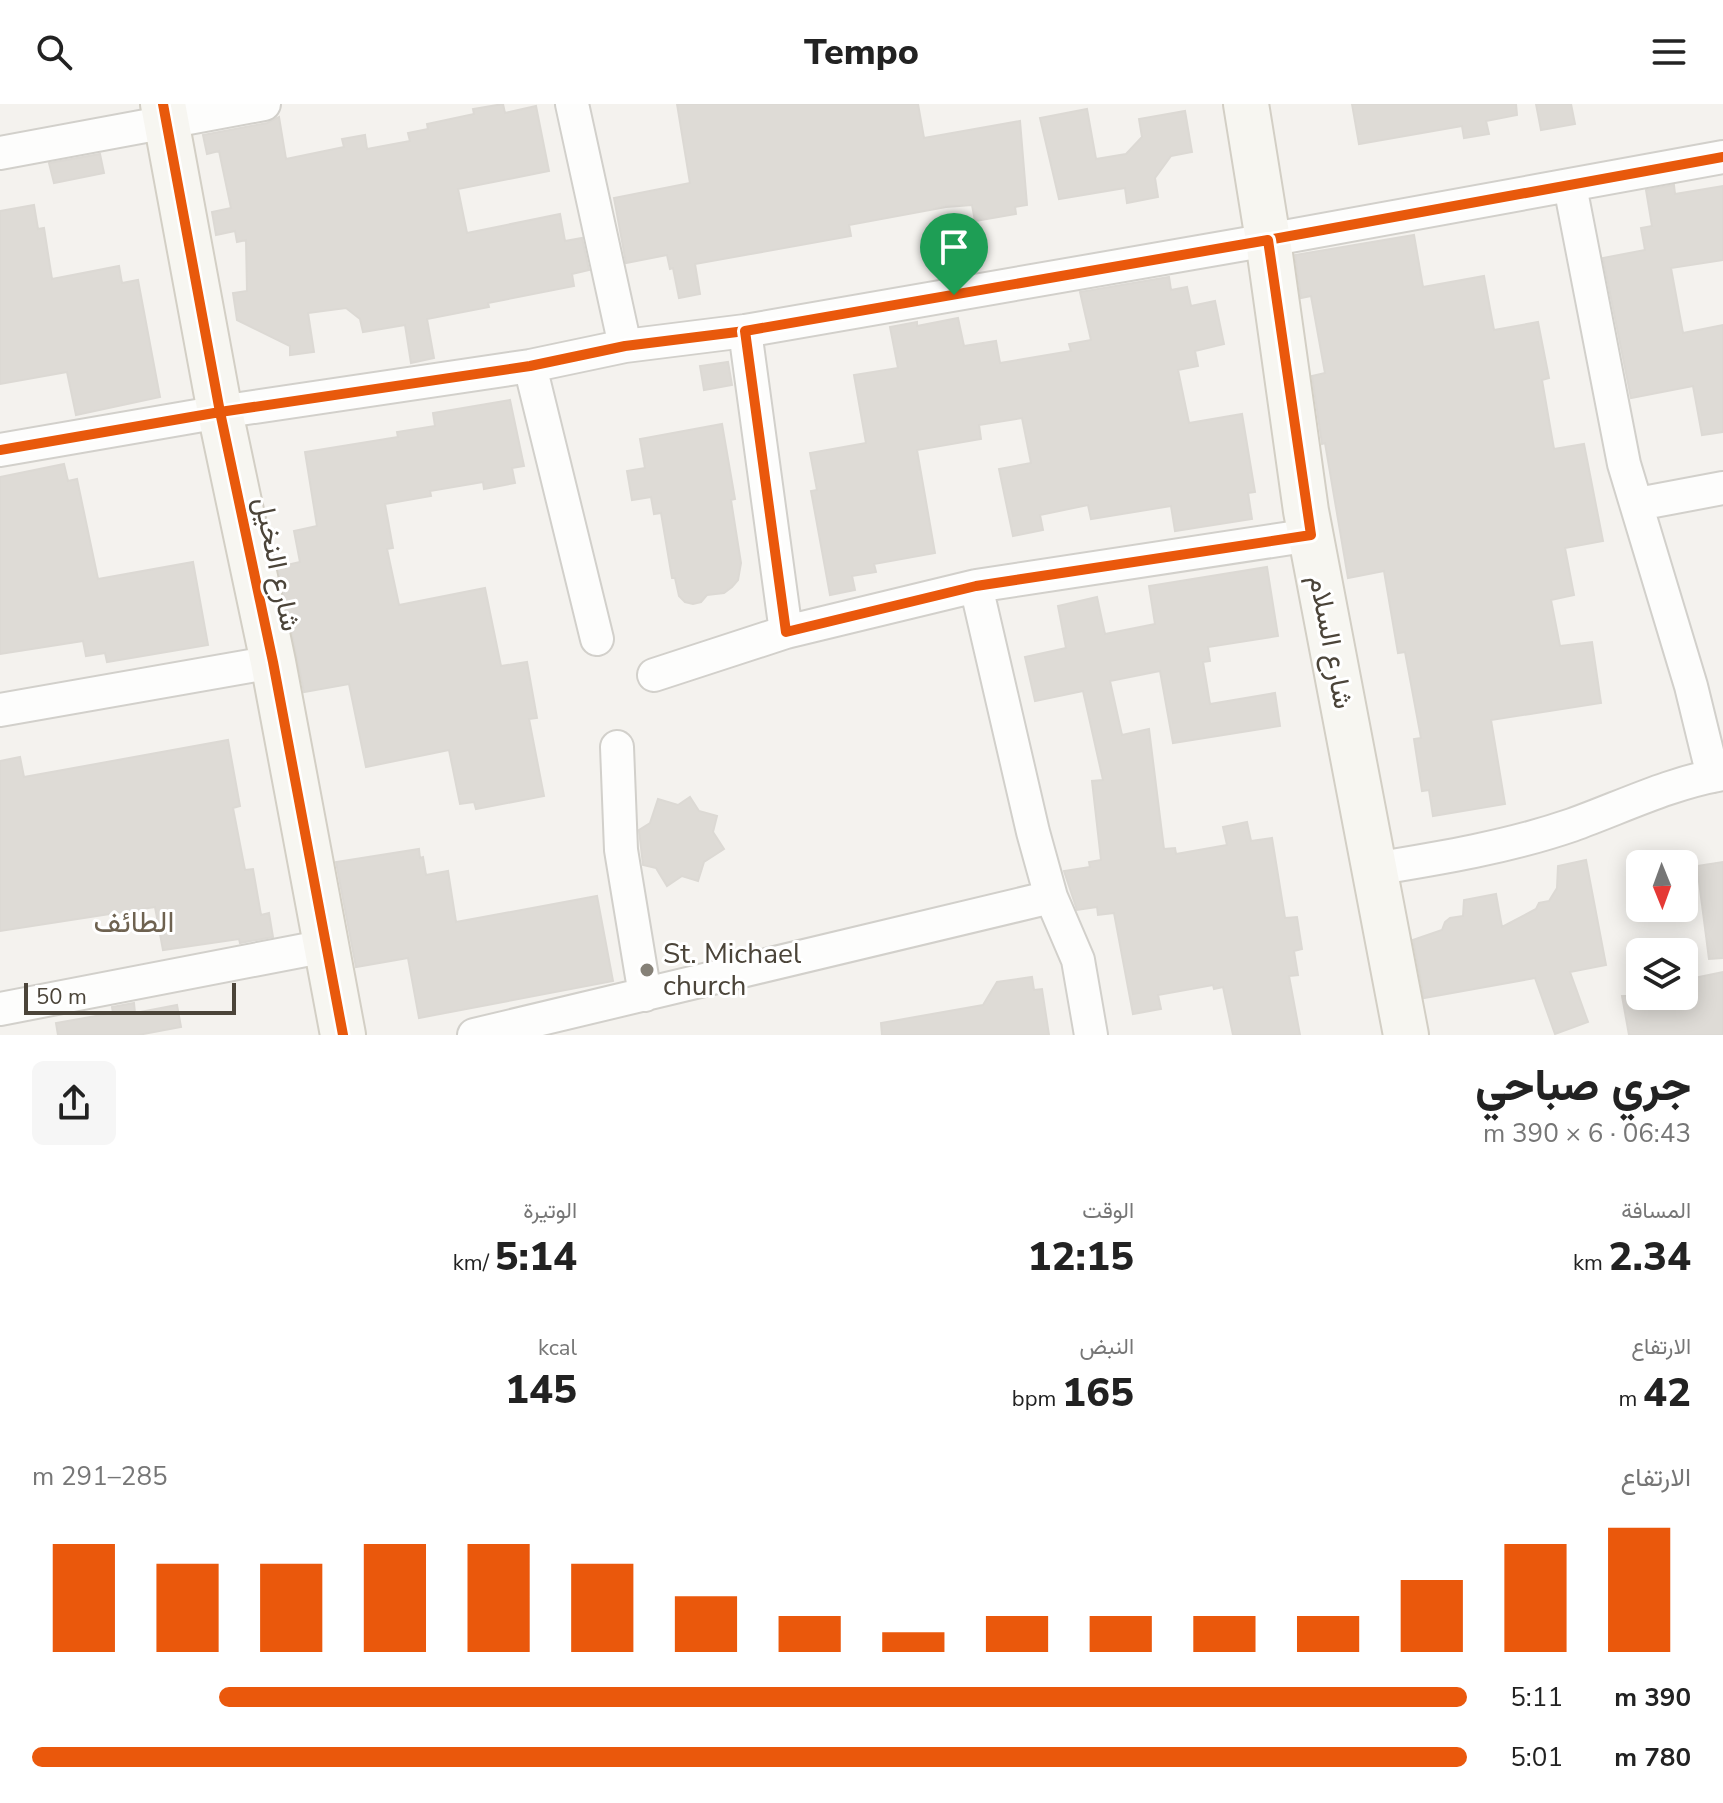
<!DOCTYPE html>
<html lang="ar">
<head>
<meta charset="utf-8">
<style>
	body { margin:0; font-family:"Nunito Sans",Vazirmatn,sans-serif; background:#f6f6f6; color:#222; direction:rtl; height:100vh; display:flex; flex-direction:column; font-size:30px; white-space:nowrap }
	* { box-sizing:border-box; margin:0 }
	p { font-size:26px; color:#767676 }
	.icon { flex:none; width:44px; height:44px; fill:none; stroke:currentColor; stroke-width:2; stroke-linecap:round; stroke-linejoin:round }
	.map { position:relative; height:931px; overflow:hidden; direction:ltr }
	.panel { display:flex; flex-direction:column; background:#fff; flex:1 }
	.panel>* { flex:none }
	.needle { width:52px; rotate:179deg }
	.buttons { position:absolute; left:1626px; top:746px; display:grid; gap:16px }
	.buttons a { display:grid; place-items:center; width:72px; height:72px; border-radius:12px; background:#fff; box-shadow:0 4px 20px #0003; font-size:40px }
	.scale { position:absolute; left:24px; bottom:20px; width:212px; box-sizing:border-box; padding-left:8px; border:4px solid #4b4439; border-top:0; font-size:22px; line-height:28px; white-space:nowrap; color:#4b4439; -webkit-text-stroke:6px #fff; paint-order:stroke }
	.pin { position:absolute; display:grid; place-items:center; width:68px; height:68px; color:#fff; margin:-82px -34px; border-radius:50% 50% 50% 0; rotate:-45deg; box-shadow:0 0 8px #0007 }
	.pin .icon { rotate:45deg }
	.round { display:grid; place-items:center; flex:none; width:84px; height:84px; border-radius:12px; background:#f6f6f6 }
	.overview { display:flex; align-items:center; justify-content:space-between; height:136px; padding:0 32px }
	h1 { font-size:44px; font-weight:800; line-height:60px }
	.figures { display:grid; grid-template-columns:repeat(3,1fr); gap:12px; height:136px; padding:8px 32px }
	.figures div { display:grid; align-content:center }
	.figures b { font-size:40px; font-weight:800 }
	.figures small { font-size:22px; font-weight:400 }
	.figures p { font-size:22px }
	.chart { height:224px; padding:16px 32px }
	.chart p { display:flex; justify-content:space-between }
	.chart svg { width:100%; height:144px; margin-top:8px; stroke:#ea580c; stroke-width:6 }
	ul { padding:0 32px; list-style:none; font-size:26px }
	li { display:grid; grid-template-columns:128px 96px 1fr; align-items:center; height:60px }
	li i { height:20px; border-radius:10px; background:#ea580c }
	header { display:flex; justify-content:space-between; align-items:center; height:104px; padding:0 32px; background:#fff; font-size:36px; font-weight:800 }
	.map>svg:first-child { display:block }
	.building { fill:#dedbd6; stroke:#dcd9d4; stroke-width:2 }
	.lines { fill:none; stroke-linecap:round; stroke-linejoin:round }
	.street-casing { stroke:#d2d0cb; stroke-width:36 }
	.secondary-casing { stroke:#d3cfc5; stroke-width:48 }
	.street { stroke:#fdfdfc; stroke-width:32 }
	.secondary { stroke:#f7f6f1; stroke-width:44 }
	.cycleway-casing { stroke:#fff; stroke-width:15 }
	.cycleway { stroke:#e8590c; stroke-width:10 }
	.route-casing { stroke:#fff; stroke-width:16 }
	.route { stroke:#ea580c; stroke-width:10 }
	.poi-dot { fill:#868178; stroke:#fff; stroke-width:3 }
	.labels { text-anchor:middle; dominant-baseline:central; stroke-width:6; stroke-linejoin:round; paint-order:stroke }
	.street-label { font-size:28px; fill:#4b4439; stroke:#fff }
	.poi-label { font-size:28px; fill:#4b4439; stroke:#fff; text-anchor:start }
	.neighbourhood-label { font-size:30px; fill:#6e6250; stroke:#fff }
</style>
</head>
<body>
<header><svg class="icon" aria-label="menu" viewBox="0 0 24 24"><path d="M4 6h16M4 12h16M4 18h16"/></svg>Tempo<svg class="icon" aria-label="search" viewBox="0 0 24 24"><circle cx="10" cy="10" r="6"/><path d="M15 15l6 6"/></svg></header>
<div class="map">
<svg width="1723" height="931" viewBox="0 0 1723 931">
	<rect width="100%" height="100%" fill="#f4f2ee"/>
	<!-- building -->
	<path class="building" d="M 503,0 L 505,9 L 536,2 L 549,67 L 458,85 L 467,129 L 560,110 L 565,137 L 582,134 L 589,166 L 572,170 L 574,182 L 488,199 L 489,203 L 427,215 L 434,254 L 411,259 L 405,221 L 363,228 L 360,215 L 346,204 L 308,209 L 314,248 L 290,251 L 290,242 L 237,216 L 233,189 L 247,187 L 246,136 L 237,138 L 235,127 L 216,131 L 212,108 L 231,104 L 219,47 L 207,50 L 203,31 L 267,19 L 279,13 L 286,55 L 344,43 L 342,35 L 365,31 L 367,45 L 410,37 L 408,29 L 428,25 L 427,20 L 474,10 L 473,5 Z
		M 677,0 L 918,0 L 924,34 L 1020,17 L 1027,101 L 1015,103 L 1016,110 L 975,117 L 972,101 L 946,103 L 849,121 L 851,132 L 695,160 L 700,190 L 679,194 L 673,164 L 670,165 L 667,151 L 626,159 L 614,94 L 690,79 Z
		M 1352,0 L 1516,0 L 1517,11 L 1486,17 L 1489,30 L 1464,34 L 1462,22 L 1359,40 Z
		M 1536,0 L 1571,0 L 1575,20 L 1541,26 Z
		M 1087,5 L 1096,55 L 1126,50 L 1142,33 L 1139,15 L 1185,7 L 1192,48 L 1171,52 L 1155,74 L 1158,93 L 1127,99 L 1125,84 L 1059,95 L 1040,14 Z
		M 100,50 L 104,69 L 54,79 L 49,59 Z
		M 1674,81 L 1675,90 L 1723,82 L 1723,156 L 1671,164 L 1683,229 L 1723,221 L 1723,328 L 1702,331 L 1693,282 L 1631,294 L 1603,154 L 1645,146 L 1641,124 L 1652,122 L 1646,86 Z
		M 34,101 L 38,125 L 44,124 L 52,175 L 119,162 L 122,179 L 138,176 L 160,293 L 76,311 L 67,268 L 0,280 L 0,107 Z
		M 1414,131 L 1423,183 L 1484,172 L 1494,226 L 1538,218 L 1549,274 L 1542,276 L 1554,345 L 1584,340 L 1603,437 L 1565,444 L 1574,491 L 1551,496 L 1560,542 L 1592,538 L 1601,599 L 1491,616 L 1505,700 L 1433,712 L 1429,686 L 1422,687 L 1414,635 L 1421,634 L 1405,548 L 1398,549 L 1384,467 L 1348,474 L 1325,339 L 1322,340 L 1312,272 L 1325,269 L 1311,192 L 1301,194 L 1295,151 Z
		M 1169,173 L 1171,186 L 1187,183 L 1191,202 L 1215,197 L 1224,240 L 1195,247 L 1198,262 L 1178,266 L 1189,319 L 1242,310 L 1255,388 L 1248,389 L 1252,415 L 1175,427 L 1171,402 L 1091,415 L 1088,401 L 1040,411 L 1043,426 L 1013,432 L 999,365 L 1031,359 L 1022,314 L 979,321 L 981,335 L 917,346 L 935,449 L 874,460 L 876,468 L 852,472 L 855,486 L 830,491 L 811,387 L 817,386 L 810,349 L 866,339 L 854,271 L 898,264 L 890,223 L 917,218 L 917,222 L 958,214 L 964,242 L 996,237 L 1000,259 L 1071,247 L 1069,240 L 1091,236 L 1080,188 Z
		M 728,258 L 732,281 L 704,286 L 700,262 Z
		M 510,296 L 524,362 L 512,364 L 515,379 L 484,385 L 483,378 L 430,387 L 431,392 L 385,400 L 393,444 L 387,445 L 399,501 L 485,484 L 501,562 L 527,558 L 537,614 L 529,615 L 544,692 L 476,705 L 474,698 L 460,700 L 449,646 L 366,663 L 349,580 L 304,588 L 278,463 L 300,458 L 294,427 L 317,422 L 305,348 L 398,333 L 397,328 L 435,322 L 433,309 Z
		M 722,320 L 735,395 L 731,396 L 741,459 L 738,476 L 732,483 L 724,489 L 707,491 L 701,498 L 693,500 L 685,498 L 679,492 L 675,474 L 672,474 L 661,409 L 654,410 L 651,393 L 632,396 L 627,367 L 645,364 L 640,335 Z
		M 64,360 L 68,377 L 77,375 L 98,475 L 193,458 L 208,541 L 107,558 L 105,549 L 86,552 L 83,537 L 0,550 L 0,373 Z
		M 1267,463 L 1278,532 L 1208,543 L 1210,557 L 1203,558 L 1210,600 L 1275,589 L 1280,622 L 1173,639 L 1160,567 L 1110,577 L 1122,631 L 1149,625 L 1164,745 L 1175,744 L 1176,750 L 1227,741 L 1223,723 L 1247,718 L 1251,737 L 1272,734 L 1285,814 L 1297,813 L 1302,845 L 1294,847 L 1298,871 L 1289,872 L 1300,931 L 1233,931 L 1223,883 L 1214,885 L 1213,881 L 1158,891 L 1161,905 L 1133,910 L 1114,809 L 1098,811 L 1097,803 L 1077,806 L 1064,767 L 1090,763 L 1089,758 L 1101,756 L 1092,677 L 1103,676 L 1083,587 L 1035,597 L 1025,553 L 1066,544 L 1058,502 L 1097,493 L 1105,530 L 1155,520 L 1149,482 Z
		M 228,636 L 240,702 L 233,704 L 245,766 L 253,765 L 261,811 L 269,809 L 273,833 L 240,839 L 239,835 L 163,846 L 155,803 L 0,827 L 0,657 L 20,653 L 24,673 Z
		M 690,693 L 699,707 L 717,712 L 713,728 L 724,745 L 704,758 L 698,777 L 682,772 L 667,782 L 656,764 L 643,761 L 639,726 L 650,719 L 658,695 L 678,701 Z
		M 419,745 L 420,754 L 423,753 L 426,771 L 448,767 L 456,818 L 597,792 L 613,877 L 419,914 L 408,854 L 356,863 L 336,758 Z
		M 1586,756 L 1606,861 L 1570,868 L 1588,918 L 1555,930 L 1535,874 L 1424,894 L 1413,836 L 1442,826 L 1445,818 L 1450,814 L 1463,812 L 1464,796 L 1496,790 L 1502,823 L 1536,805 L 1539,799 L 1549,797 L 1557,784 L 1558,762 Z
		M 1723,758 L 1723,854 L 1709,855 L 1697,762 Z
		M 1723,868 L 1723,931 L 1629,931 L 1622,892 L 1684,892 L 1684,876 Z
		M 1032,873 L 1034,886 L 1042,885 L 1049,931 L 882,931 L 881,919 L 983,901 L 997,878 Z
		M 134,899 L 135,909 L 177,901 L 181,923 L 138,931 L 58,931 L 56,919 L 113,909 L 112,903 Z"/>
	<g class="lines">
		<!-- street casing -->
		<g class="street-casing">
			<path id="street" d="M 572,0 L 625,242
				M 0,49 L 264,0
				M 1570,82 L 1624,360 L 1691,582 L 1713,672
				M 745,227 L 786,528
				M 530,262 L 597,535
				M 0,346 L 220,308 L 530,262 L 625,242 L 745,227 L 1268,136 L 1723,53
				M 1638,400 L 1723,384
				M 976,482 L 1033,728 L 1051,793 L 1078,856 L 1091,931
				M 654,571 L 786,528 L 976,482 L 1311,431
				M 0,606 L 273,558
				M 617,643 L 621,746 L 645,891
				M 1374,765 C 1441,754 1508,743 1572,721 C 1622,703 1670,679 1723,670
				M 0,905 L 326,842
				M 474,931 L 1051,793"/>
		</g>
		<!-- secondary casing -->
		<g class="secondary-casing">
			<path id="secondary" d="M 163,0 L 220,308 L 273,558 L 343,931
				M 1246,0 L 1268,136 L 1306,407 L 1406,931"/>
		</g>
		<!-- street -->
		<use href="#street" class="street"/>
		<!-- secondary -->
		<use href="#secondary" class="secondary"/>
		<!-- cycleway casing -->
		<g class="cycleway-casing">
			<path id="cycleway" d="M 163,0 L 220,308 L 273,558 L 343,931
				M 0,346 L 220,308 L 530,262 L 625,242 L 745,227 L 1268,136 L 1723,53"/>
		</g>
		<!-- cycleway -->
		<use href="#cycleway" class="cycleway"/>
	</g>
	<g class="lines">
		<!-- route casing -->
		<g class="route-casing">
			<path id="route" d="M 1268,136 L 1311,431 L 976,482 L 786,528 L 745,227 Z"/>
		</g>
		<!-- route -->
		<use href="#route" class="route"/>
	</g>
	<!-- markers -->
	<circle class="poi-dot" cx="647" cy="866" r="8"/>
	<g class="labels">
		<!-- street labels -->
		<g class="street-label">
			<text transform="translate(277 460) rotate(78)">شارع النخيل</text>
			<text transform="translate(1331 538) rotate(79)">شارع السلام</text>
		</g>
		<!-- poi labels -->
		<g class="poi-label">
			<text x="663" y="850">St. Michael<tspan x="663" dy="32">church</tspan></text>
		</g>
		<!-- neighbourhood labels -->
		<g class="neighbourhood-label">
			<text x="134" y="818">الطائف</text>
		</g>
	</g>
</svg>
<div class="buttons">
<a><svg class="needle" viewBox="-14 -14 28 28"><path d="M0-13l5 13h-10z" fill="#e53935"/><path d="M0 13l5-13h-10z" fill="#767676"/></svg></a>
<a><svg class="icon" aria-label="layers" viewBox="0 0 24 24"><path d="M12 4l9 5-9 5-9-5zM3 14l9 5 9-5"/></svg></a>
</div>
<div class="scale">50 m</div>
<div class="pin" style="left:954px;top:191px;background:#1e9e55"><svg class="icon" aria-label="arrive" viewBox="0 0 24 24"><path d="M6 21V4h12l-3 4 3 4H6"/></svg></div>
</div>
<section class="panel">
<div class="overview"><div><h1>جري صباحي</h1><p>06:43 · 6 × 390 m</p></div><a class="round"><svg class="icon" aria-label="share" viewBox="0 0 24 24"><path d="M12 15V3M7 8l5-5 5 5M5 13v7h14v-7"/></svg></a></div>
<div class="figures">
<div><p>المسافة</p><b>2.34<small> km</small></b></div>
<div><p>الوقت</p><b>12:15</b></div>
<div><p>الوتيرة</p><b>5:14<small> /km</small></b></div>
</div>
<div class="figures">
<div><p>الارتفاع</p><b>42<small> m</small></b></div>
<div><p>النبض</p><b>165<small> bpm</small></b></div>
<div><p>kcal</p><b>145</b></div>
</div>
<div class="chart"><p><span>الارتفاع</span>285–291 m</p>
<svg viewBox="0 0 160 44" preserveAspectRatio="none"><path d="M5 44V11M15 44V17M25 44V17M35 44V11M45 44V11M55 44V17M65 44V27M75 44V33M85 44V38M95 44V33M105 44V33M115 44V33M125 44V33M135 44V22M145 44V11M155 44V6"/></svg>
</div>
<ul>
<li><b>390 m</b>5:11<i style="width:87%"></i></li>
<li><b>780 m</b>5:01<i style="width:100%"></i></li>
</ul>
</section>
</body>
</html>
